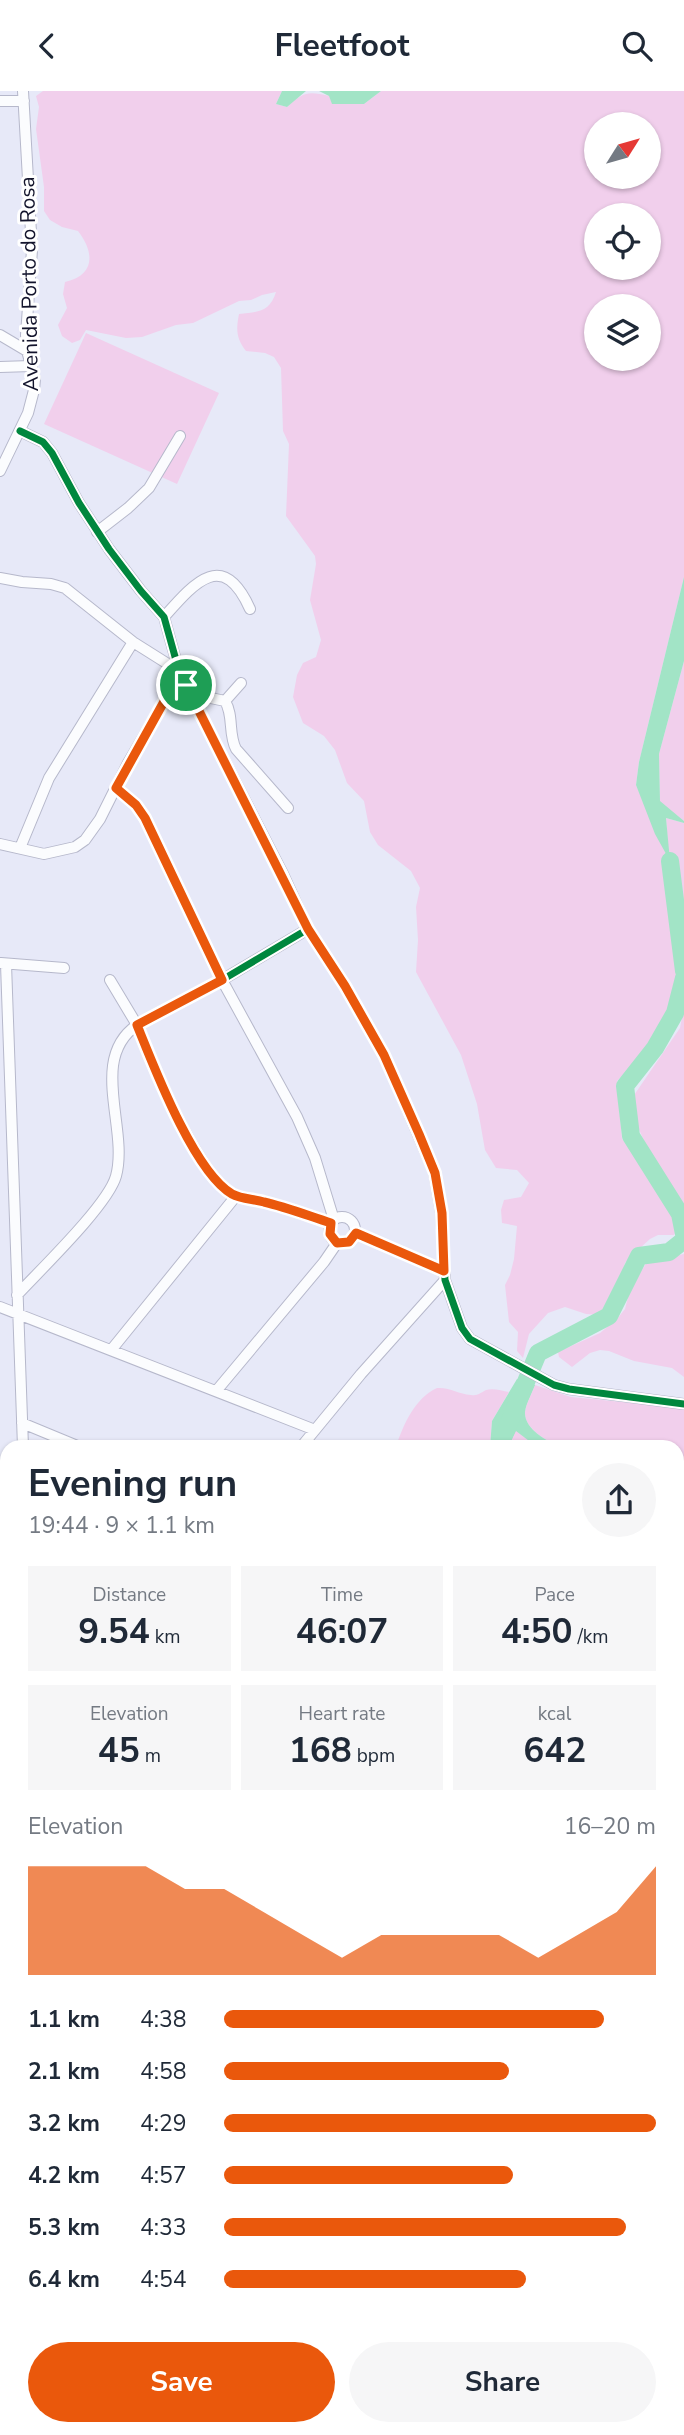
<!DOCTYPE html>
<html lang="en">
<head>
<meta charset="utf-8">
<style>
	body { margin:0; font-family:"Nunito Sans",sans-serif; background:#f6f6f7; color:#1f2937; height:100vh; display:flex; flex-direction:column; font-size:26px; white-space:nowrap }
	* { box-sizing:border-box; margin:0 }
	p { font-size:23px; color:#747a83 }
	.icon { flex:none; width:38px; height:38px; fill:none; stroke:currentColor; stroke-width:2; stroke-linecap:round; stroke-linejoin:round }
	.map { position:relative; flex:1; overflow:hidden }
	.sheet { position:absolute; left:0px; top:1349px; width:684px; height:996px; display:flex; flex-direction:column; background:#fff; border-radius:21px 21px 0 0; box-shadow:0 2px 5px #0004 }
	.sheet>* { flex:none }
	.needle { width:46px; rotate:53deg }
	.tools { position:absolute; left:584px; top:21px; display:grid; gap:14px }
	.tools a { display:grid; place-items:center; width:77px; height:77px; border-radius:50%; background:#fff; box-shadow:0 2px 5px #0004; font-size:35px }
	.pin { position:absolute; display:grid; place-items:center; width:60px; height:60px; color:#fff; margin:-30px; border:4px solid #fff; border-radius:50%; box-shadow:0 2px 7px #0007 }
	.round { display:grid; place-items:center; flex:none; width:74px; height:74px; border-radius:37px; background:#f6f6f7 }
	.head { display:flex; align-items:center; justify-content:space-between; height:119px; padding:0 28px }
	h1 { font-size:38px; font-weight:700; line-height:52px }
	.metrics { display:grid; grid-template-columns:repeat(3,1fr); gap:10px; height:119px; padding:7px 28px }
	.metrics div { display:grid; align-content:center; border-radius:0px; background:#f6f6f7; text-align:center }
	.metrics b { font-size:35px; font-weight:700 }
	.metrics small { font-size:19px; font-weight:400 }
	.metrics p { font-size:19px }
	.chart { height:196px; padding:14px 28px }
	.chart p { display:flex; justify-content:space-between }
	.chart svg { width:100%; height:126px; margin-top:7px; fill:#ea580c; opacity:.7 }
	.primary-button { display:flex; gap:14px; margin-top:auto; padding:14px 28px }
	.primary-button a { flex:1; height:80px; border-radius:42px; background:#ea580c; color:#fff; font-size:28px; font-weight:700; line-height:80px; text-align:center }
	.primary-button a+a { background:#f6f6f7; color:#1f2937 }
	ul { padding:0 28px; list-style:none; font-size:23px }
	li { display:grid; grid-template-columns:112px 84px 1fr; align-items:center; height:52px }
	li i { height:18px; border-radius:9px; background:#ea580c }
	header { display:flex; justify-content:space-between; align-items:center; height:91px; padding:0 28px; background:#fff; font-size:32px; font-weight:700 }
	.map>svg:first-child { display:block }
	.green { fill:#f1cfec; fill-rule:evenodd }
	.water { fill:#a2e4c6 }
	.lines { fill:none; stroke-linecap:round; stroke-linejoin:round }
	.river { stroke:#a2e4c6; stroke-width:18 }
	.minor-casing { stroke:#b6b8cb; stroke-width:12 }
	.tertiary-casing { stroke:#b6b8cb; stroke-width:15 }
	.secondary-casing { stroke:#b6b8cb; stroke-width:17 }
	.motorway-casing { stroke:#c7c8d2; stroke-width:20 }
	.minor { stroke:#fbfcfe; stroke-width:10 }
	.tertiary { stroke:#fbfcfe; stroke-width:12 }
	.secondary { stroke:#fbfcfe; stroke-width:14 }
	.motorway { stroke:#e4d8d6; stroke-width:18 }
	.cycleway-casing { stroke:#fff; stroke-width:11 }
	.cycleway { stroke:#00873e; stroke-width:7 }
	.route-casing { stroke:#fff; stroke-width:14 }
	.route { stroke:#ea580c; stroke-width:9 }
	.labels { text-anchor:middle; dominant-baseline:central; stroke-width:6; stroke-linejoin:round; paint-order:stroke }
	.street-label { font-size:21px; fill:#13142c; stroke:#fff }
</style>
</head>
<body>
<header><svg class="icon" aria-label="back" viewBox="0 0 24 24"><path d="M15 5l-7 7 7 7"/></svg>Fleetfoot<svg class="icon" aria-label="search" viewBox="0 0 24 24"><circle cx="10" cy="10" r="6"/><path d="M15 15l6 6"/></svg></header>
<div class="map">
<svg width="684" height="2344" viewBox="0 0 684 2344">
	<rect width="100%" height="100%" fill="#e7e9f8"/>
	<!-- green -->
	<path class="green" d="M 43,0 L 282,0 L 276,13 L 287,16 C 303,1 308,0 329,5 L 333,13 L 364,13 L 381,0 L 684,0 L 684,486 L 639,671 L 636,694 L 669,768 L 666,727 L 684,732 L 684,832 L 679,791 L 670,771 C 663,788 668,806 670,824 C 673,846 678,872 676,894 C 672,930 641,965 617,990 L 622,1048 L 637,1065 L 674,1119 C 678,1128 680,1136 674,1144 L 658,1144 L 650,1148 L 629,1167 L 625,1172 L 620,1191 L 600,1224 L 586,1223 L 565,1216 L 548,1222 L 529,1243 L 523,1267 L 517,1260 L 518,1241 L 509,1231 L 505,1194 L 510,1184 L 514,1168 L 517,1135 L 502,1132 L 501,1119 L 504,1109 L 521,1106 L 529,1092 L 517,1079 L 496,1077 L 485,1059 L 477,1013 L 461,964 L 416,881 L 418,849 L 416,816 L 420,797 L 411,780 L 378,754 L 370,741 L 364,710 L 347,692 L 335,659 L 324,645 L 303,632 L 293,606 L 297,584 L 303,572 L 316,566 L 321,549 L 310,509 L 316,473 L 315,465 L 286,425 L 289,353 L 283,340 L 281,277 L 274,266 L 265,262 L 246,260 C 236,247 236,239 239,223 C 258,221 270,221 276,201 L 262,204 L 251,209 L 239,210 L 193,232 L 176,234 L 142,246 L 126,247 L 86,239 L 80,249 L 72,252 L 62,245 L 58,234 L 67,217 L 63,203 L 65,191 C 95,184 95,162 78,140 L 62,136 L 50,129 L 44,120 L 44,96 L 36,38 L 39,16 L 36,5 ZM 597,33 L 649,33 L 649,86 L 597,86 ZM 597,124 L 649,124 L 649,177 L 597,177 ZM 597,215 L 649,215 L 649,268 L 597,268 Z
		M 86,242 L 219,302 L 177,393 L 44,333 Z
		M 684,570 L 684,730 L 660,711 L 659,663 Z
		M 684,916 L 684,1117 C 663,1081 639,1051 630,1010 L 680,937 Z
		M 684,1163 L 684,1286 L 672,1277 L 634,1270 L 609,1260 L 600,1259 L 590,1262 L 572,1276 L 559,1266 L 558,1261 L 600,1242 L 617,1228 L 625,1218 L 630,1198 L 647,1171 Z
		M 535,1294 L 571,1306 L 684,1317 L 684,1393 L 677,1390 L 677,1356 L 560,1356 C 547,1350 524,1338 525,1321 C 526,1312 532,1302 535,1294 Z
		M 437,1297 C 450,1296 458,1303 471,1304 C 478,1305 480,1302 486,1299 C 494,1297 502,1300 509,1301 L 492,1330 L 490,1356 L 396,1356 C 403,1334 415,1307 437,1297 Z
		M 516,1339 L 537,1356 L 508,1356 Z
		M 684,1482 L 684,1540 L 677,1538 L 677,1483 Z"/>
	<!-- water -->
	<path class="water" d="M 282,0 L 306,0 L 287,16 L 276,13 Z
		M 319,0 L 381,0 L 364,13 L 332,13 L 329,5 Z
		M 684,486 L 684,570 L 659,663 L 660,710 L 684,730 L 684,732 L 666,727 L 670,770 L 655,743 L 636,694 L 639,671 Z
		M 517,1288 L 535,1294 C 532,1302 526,1312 525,1321 C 524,1338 547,1350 560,1356 L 537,1356 L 516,1340 L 508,1356 L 490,1356 L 492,1330 Z
		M 677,1390 L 684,1393 L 684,1482 L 677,1483 Z"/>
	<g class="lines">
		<!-- river -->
		<path class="river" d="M 670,770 L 684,880
			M 684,887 L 675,922 L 655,957 L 625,995 L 631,1045 L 680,1123 L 684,1143
			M 499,1356 L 538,1262 L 609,1225 L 639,1165 L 669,1161 L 684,1149"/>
		<!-- minor casing -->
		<g class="minor-casing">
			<path id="minor" d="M 0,10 L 24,10
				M 0,244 L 27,260
				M 0,276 L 31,275
				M 20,340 L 43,351 L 52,362 L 79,412 L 109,458 L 141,500 L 164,526 L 179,580 L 199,620 L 283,783 L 308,838 L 345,895 L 384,964 L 434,1081 L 441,1122 L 445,1189 L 462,1237 L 470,1248 L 554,1294 L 569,1298 L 684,1313
				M 0,380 L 28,322 L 34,299 L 35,288 L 27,260 L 26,244 L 32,159 L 23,0
				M 97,441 L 128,417 L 149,397 L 180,345
				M 0,487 L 22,491 L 51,493 L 65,497 L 133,551 L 179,580
				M 164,526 C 195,491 223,458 250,518
				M 186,589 L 206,606 L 225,610 C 234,625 228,643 236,658 L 288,717
				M 225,610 L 241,592
				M 116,697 L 136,714 L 145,727 L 222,889 L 297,1026 L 315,1067 L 334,1129
				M 0,753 L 44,763 L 75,756 L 85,749 L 100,728 L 128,672 L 166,607 L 185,594
				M 20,757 L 49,687 L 133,551
				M 308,838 L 222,889 L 137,934 C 153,972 199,1091 237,1105 C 245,1108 255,1109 264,1111 C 286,1116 309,1125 331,1132
				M 1,872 L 64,877
				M 6,873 L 23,1356
				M329 1139a13 13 0 1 1 26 0a13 13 0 1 1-26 0Z
				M 356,1142 L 444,1180
				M 17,1204 C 40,1179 108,1114 116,1085 C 129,1037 88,968 137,934 L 110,889
				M 0,1216 L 315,1339
				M 112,1258 L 236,1105
				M 217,1299 L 324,1171 L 337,1152
				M 22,1332 L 80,1356
				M 301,1356 L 361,1283 L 445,1189
				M 0,1408 L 7,1408
				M 0,1690 L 7,1690
				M 677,1751 L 684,1756
				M 677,1879 L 684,1884
				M 677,2143 L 684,2148
				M 677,2275 L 684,2280
				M 244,2344 L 248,2338
				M 323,2344 L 329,2338
				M 591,2344 L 596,2338"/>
		</g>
		<!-- tertiary casing -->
		<g class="tertiary-casing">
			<path id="tertiary" d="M 677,2041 L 684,2022
				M 459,2344 L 464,2338"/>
		</g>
		<!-- secondary casing -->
		<g class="secondary-casing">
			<path id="secondary" d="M 0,2043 L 7,2043"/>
		</g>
		<!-- motorway casing -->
		<g class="motorway-casing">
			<path id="motorway" d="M 0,2202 L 7,2206
				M 0,2218 L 7,2223
				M 0,2251 L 7,2257
				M 0,2267 L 7,2275
				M 68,2338 L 75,2344
				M 110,2338 L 117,2344
				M 164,2338 L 171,2344
				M 204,2338 L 212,2344"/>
		</g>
		<!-- minor -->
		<use href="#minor" class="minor"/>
		<!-- tertiary -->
		<use href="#tertiary" class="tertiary"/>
		<!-- secondary -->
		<use href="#secondary" class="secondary"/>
		<!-- motorway -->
		<use href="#motorway" class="motorway"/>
		<!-- cycleway casing -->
		<g class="cycleway-casing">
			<path id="cycleway" d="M 20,340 L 43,351 L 52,362 L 79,412 L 109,458 L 141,500 L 164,526 L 179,580 L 199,620 L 283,783 L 308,838 L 345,895 L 384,964 L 434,1081 L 441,1122 L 445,1189 L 462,1237 L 470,1248 L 554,1294 L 569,1298 L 684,1313
				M 308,838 L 222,889 L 137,934 C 153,972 199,1091 237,1105 C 245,1108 255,1109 264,1111 C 286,1116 309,1125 331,1132"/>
		</g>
		<!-- cycleway -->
		<use href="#cycleway" class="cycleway"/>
	</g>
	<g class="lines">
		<!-- route casing -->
		<g class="route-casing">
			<path id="route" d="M 186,594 L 308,838 L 345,895 L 384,964 L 419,1043 L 435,1082 L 442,1122 L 444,1180 L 356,1142 L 349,1151 L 337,1152 L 330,1143 L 331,1132 C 309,1125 286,1116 264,1111 C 253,1108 241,1108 232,1103 C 194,1081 154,976 137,934 L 222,889 L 145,727 L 136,714 L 116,697 L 166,607 Z"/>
		</g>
		<!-- route -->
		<use href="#route" class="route"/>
	</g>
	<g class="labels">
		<!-- street labels -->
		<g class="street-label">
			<text transform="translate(29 193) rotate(-91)">Avenida Porto do Rosa</text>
		</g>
	</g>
</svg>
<div class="tools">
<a><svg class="needle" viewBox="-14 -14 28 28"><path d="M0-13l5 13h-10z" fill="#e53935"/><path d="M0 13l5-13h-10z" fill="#747a83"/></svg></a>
<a><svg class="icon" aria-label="locate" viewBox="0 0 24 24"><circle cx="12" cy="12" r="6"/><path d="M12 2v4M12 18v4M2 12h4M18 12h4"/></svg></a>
<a><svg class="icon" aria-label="layers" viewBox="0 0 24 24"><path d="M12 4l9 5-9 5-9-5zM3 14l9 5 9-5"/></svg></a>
</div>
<div class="pin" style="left:186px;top:594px;background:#1e9e55"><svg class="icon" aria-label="arrive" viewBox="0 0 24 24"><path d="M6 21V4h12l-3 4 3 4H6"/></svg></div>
<section class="sheet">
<div class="head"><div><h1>Evening run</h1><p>19:44 · 9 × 1.1 km</p></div><a class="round"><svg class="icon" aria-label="share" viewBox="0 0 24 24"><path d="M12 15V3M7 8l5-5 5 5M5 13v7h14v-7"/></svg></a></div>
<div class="metrics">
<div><p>Distance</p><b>9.54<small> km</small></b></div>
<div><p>Time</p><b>46:07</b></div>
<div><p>Pace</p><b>4:50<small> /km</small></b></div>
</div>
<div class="metrics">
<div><p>Elevation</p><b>45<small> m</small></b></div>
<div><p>Heart rate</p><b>168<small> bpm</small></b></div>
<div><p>kcal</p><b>642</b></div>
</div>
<div class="chart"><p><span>Elevation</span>16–20 m</p>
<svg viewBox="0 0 160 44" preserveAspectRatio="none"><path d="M0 44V6L10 6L20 6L30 6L40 14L50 14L60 22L70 30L80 38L90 30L100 30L110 30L120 30L130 38L140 30L150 22L160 6V44z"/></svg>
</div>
<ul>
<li><b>1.1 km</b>4:38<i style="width:88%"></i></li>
<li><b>2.1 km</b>4:58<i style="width:66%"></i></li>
<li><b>3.2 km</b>4:29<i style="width:100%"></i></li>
<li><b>4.2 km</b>4:57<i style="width:67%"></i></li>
<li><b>5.3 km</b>4:33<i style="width:93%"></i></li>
<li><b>6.4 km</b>4:54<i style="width:70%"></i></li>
</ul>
<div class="primary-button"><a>Save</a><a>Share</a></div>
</section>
</div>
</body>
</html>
